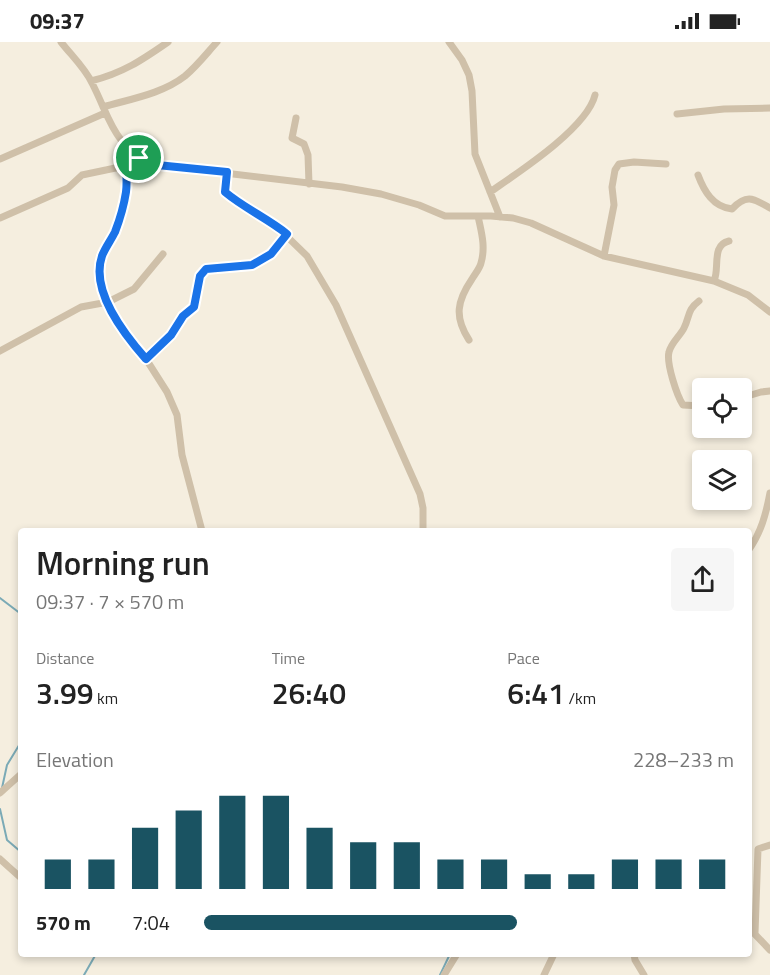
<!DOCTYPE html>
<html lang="en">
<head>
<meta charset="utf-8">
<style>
	body { margin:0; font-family:"Titillium Web",sans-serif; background:#f6f6f6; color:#222; height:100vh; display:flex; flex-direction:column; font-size:22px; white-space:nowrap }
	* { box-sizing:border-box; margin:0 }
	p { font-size:20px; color:#767676 }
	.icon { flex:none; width:33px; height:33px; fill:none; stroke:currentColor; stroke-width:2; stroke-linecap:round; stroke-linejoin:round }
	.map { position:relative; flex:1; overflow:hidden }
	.sheet { position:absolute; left:18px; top:486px; width:734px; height:429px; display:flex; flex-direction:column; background:#fff; border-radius:6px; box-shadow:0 3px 9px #0003 }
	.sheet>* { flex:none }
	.fabs { position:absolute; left:692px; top:336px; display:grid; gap:12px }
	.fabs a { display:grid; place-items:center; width:60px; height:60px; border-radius:6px; background:#fff; box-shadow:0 3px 9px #0003; font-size:30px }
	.pin { position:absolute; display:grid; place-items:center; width:51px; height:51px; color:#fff; margin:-26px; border:3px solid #fff; border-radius:50%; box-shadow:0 2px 6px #0007 }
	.round { display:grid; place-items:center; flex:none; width:63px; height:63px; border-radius:6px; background:#f6f6f6 }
	.headline { display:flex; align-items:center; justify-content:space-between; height:102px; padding:0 18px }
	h1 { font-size:33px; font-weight:600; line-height:45px }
	.metrics { display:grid; grid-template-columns:repeat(3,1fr); gap:9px; height:102px; padding:6px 18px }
	.metrics div { display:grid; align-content:center }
	.metrics b { font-size:30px; font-weight:600 }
	.metrics small { font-size:16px; font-weight:400 }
	.metrics p { font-size:16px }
	.chart { height:168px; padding:12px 18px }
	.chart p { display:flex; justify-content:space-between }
	.chart svg { width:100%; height:108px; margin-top:6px; stroke:#1a5362; stroke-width:6 }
	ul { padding:0 18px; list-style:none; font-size:20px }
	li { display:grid; grid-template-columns:96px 72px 1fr; align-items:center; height:45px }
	li i { height:15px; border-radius:8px; background:#1a5362 }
	.status { display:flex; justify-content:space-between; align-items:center; height:42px; padding:0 30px; background:#fff; direction:ltr }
	.status svg { height:16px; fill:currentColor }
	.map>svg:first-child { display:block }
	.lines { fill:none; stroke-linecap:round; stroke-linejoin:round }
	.stream { stroke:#7baab6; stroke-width:2 }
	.minor { stroke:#cfc0a9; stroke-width:7 }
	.route-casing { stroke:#fff; stroke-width:12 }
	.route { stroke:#1a73e8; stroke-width:8 }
</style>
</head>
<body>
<div class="status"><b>09:37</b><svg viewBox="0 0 49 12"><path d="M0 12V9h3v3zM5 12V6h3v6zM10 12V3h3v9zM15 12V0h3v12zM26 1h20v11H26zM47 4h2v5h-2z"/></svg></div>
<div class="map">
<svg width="770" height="933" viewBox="0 0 770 933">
	<rect width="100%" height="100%" fill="#f5eedf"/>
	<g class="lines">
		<!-- stream -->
		<path class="stream" d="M 0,556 L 21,572
			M 2,746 L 7,723 L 21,700
			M 0,767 L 7,798 L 21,810
			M 84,933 L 96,912
			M 440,933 L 450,912"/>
		<!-- minor -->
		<path class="minor" d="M 61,0 C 71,13 85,26 92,41 C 112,80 112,104 157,123 L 342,145 L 381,152 L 419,163 L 445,174 L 491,174 L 513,176 L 531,181 L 604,214 L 714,239 L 748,253 L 770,270
			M 449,0 L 462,18 L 469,33 L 472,49 L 475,112 L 500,175
			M 91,39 C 123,31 142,18 168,0
			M 103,65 C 130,57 162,52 185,34 C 197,24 207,11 217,0
			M 677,72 L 724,67 L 770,66
			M 296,76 L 292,96 L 304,102 L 308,113 L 309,142
			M 124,103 L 126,148 L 116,187 L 103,211 L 99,225 L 103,249 L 110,268 L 126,294 L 146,317 L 167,350 L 177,373 L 182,413 L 202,489
			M 0,117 L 105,71
			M 227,130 L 225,150 L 234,158 L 271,179 L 307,214 L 336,263 L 420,452 L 423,466 L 423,489
			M 698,133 C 704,149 713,165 732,167 C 747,151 754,157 770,166
			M 490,150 C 519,130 587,86 595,53
			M 0,176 L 68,146 L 82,133 L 125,124
			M 604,214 L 614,163 L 612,145 L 615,128 L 619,122 L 634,120 L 666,122
			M 714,239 C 720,226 711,203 729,199
			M 699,259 C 687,268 690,274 684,286 C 680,294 671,301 669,310 C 666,321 677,354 683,363 L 702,364
			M 469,298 C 454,275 457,259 472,237 C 475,232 480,226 481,221 C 486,204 481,189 478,174
			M 0,309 L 81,265 L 108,260 L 134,247 L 163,212
			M 146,317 L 171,293 L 183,274 L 194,265 L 200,234 L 206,227 L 252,223 L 271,212 L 287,192
			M 741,356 L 761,350 L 770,349
			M 748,509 C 761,491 766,472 770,451
			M 0,751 L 21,732
			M 0,817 L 21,836
			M 748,885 L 770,908
			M 755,891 L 758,807 L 770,803
			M 634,912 L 635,918 L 644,933
			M 444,933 L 457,912
			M 544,933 L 554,912"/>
	</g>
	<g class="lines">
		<!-- route casing -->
		<g class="route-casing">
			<path id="route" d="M 124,103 L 139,116 L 157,123 L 227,130 L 225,150 C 244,166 267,176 287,192 L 271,212 L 252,223 L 206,227 L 200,234 L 194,265 L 183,274 L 171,293 L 146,317 C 124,292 90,249 102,214 C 105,206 111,198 115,190 C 120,177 124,163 126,150 C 128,135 125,118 124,103 Z"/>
		</g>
		<!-- route -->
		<use href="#route" class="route"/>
	</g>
</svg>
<div class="fabs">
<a><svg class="icon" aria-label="locate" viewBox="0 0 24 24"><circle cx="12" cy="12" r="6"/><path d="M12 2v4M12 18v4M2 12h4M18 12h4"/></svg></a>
<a><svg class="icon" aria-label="layers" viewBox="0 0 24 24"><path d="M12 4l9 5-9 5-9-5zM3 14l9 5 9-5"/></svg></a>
</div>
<div class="pin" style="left:139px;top:116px;background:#1e9e55"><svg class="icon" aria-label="arrive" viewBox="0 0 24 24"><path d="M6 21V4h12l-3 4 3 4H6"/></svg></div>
<section class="sheet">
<div class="headline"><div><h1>Morning run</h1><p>09:37 · 7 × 570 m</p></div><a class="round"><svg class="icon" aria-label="share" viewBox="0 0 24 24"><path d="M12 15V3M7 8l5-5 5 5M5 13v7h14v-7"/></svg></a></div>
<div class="metrics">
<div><p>Distance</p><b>3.99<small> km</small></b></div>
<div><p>Time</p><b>26:40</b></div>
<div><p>Pace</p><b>6:41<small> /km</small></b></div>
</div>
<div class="chart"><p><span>Elevation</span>228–233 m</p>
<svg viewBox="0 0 160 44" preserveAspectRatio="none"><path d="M5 44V32M15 44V32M25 44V19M35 44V12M45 44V6M55 44V6M65 44V19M75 44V25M85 44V25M95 44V32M105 44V32M115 44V38M125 44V38M135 44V32M145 44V32M155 44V32"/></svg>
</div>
<ul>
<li><b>570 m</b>7:04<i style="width:59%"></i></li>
</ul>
</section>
</div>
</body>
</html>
